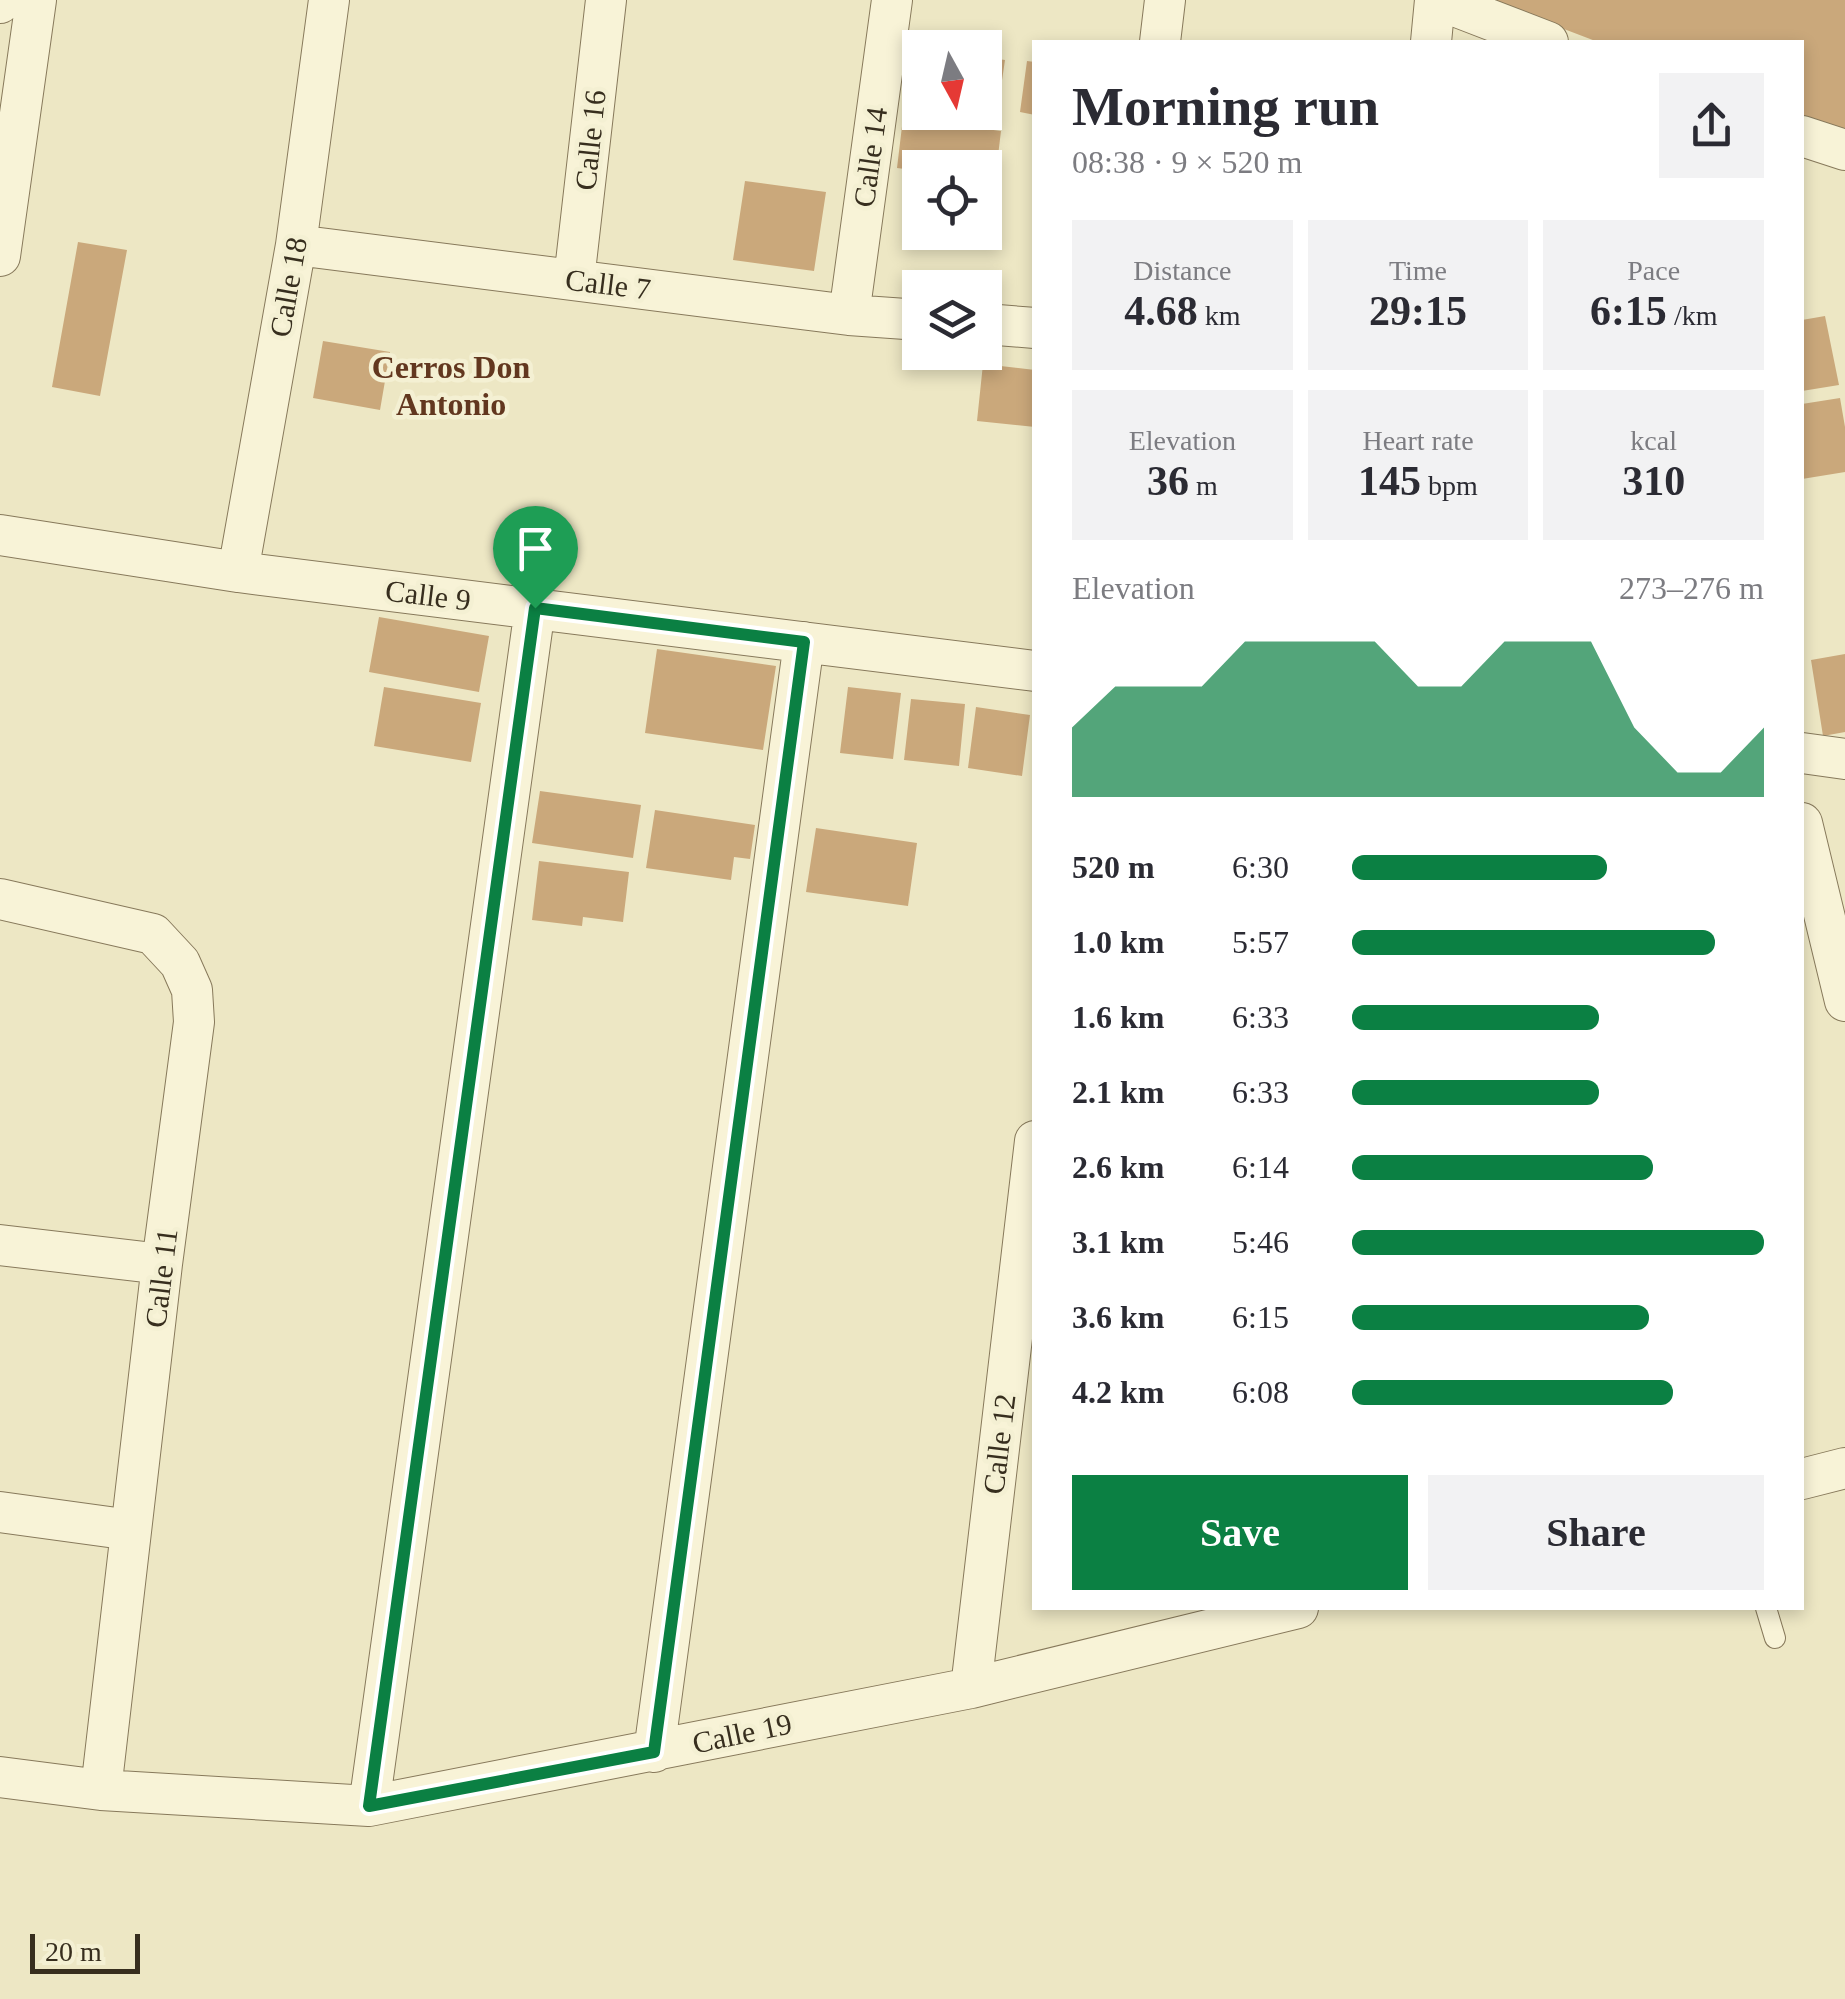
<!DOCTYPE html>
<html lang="en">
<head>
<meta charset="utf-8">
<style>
	body { margin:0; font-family:Georgia,serif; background:#f2f2f3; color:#2b2b33; height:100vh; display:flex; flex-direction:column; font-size:38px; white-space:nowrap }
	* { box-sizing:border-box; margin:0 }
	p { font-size:32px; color:#7c7c81 }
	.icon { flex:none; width:55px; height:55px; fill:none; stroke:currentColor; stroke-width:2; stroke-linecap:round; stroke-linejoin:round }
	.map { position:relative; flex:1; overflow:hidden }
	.details { position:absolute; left:1032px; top:40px; width:772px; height:1570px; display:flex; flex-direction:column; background:#fff; border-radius:0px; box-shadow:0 5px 15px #0003 }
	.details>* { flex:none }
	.needle { width:65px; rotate:172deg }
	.fabs { position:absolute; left:902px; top:30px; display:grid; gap:20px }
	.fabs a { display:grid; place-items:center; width:100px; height:100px; border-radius:0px; background:#fff; box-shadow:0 5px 15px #0003; font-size:50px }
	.scale { position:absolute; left:30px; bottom:25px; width:110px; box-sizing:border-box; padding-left:10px; border:5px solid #372e1e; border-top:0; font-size:28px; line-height:35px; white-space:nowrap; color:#372e1e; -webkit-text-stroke:8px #f4f0d3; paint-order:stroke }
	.pin { position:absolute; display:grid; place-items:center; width:85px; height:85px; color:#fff; margin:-102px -42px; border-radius:50% 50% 50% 0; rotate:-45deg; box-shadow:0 0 10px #0007 }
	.pin .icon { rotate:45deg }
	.round { display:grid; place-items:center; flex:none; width:105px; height:105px; border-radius:0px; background:#f2f2f3 }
	.headline { display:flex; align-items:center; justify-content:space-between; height:170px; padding:0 40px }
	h1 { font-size:55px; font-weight:700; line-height:75px }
	.metrics { display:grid; grid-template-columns:repeat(3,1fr); gap:15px; height:170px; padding:10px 40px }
	.metrics div { display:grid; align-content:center; border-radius:0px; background:#f2f2f3; text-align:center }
	.metrics b { font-size:42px; font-weight:700 }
	.metrics small { font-size:28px; font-weight:400 }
	.metrics p { font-size:28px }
	.chart { height:280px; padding:20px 40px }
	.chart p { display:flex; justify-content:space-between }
	.chart svg { width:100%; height:180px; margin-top:10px; fill:#0b8043; opacity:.7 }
	.primary-button { display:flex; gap:20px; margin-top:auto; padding:20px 40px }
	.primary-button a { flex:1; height:115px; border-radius:0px; background:#0b8043; color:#fff; font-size:40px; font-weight:700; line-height:115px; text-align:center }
	.primary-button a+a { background:#f2f2f3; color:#2b2b33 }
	ul { padding:0 40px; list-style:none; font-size:32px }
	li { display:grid; grid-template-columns:160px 120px 1fr; align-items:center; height:75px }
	li i { height:25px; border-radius:12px; background:#0b8043 }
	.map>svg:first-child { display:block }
	.building { fill:#caa87b }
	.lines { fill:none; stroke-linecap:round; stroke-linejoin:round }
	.service-casing { stroke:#87795b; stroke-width:22 }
	.minor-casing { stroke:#87795b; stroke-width:42 }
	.service { stroke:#f8f3d7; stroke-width:20 }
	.minor { stroke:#f8f3d7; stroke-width:40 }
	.route-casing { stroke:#fff; stroke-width:20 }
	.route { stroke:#0b8043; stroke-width:12 }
	.labels { text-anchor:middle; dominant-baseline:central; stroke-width:9; stroke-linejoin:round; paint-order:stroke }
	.street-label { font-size:30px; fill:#372e1e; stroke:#f4f0d3 }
	.neighbourhood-label { font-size:32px; font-weight:bold; fill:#62371f; stroke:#f4f0d3 }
</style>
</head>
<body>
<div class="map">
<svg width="1845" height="1999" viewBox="0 0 1845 1999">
	<rect width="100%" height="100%" fill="#ede7c4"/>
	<!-- building -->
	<path class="building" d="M 1488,0 L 1845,0 L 1845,137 L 1802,121 L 1802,42 L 1598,42 Z
		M 985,57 L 1005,60 L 997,114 L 985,113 Z
		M 1027,61 L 1035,62 L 1035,115 L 1020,112 Z
		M 903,118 L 1001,131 L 995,181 L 985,179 L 985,168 L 920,168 L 920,171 L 897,168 Z
		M 745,181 L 826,192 L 814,271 L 733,260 Z
		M 78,242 L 127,250 L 100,396 L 52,387 Z
		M 1825,316 L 1839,385 L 1802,391 L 1802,320 Z
		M 323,341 L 390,352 L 380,410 L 313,398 Z
		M 983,364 L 1035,370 L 1035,427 L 977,421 Z
		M 1840,398 L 1845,427 L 1845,472 L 1802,479 L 1802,404 Z
		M 379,617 L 489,636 L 479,692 L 369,672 Z
		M 657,649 L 776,666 L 763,750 L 645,733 Z
		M 1845,654 L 1845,732 L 1823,736 L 1811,660 Z
		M 384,687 L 481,703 L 471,762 L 374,746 Z
		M 848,687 L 901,693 L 893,759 L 840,753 Z
		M 911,699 L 965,704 L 959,766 L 904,760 Z
		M 976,707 L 1030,715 L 1022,776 L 968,768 Z
		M 540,791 L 641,805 L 633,858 L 532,843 Z
		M 655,810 L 755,825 L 750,859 L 734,857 L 731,880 L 646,868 Z
		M 816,828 L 917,843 L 908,906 L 806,892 Z
		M 539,861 L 629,872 L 623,922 L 583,917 L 582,926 L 532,920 Z"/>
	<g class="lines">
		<!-- service casing -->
		<g class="service-casing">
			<path id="service" d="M 1766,1608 L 1775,1638"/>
		</g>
		<!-- minor casing -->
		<g class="minor-casing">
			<path id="minor" d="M 1439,0 L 1548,42
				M 0,3 L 0,0
				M 1160,42 L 1165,0
				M 1431,42 L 1435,0
				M 1802,136 L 1845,150
				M 296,245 L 849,315 L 920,320
				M 0,256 L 36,0
				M 574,280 L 606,0
				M 849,315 L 892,0
				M 985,324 L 1035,328
				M 0,535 L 238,572 L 1035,671
				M 238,572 L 296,245 L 329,0
				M 1802,753 L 1845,759
				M 1802,823 L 1845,1001
				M 0,899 L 153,934 L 180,963 L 192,990 L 194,1022 L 162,1264 L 101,1790
				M 0,1245 L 162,1264
				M 1802,1479 L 1845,1468
				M 0,1512 L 131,1530
				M 971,1688 L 1035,1141
				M 654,1752 L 804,642
				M 0,1777 L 101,1790 L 369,1806 L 971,1688 L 1298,1608
				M 369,1806 L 535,608"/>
		</g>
		<!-- service -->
		<use href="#service" class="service"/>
		<!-- minor -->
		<use href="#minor" class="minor"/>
	</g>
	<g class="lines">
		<!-- route casing -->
		<g class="route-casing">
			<path id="route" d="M 535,608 L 804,642 L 654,1752 L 369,1806 Z"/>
		</g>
		<!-- route -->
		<use href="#route" class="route"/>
	</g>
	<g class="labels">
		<!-- street labels -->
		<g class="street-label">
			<text transform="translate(590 140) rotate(-84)">Calle 16</text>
			<text transform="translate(870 157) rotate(-82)">Calle 14</text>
			<text transform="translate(608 284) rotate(7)">Calle 7</text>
			<text transform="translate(288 287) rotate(-80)">Calle 18</text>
			<text transform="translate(428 595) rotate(7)">Calle 9</text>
			<text transform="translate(161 1278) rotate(-83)">Calle 11</text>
			<text transform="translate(999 1444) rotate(-83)">Calle 12</text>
			<text transform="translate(742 1733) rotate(-12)">Calle 19</text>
		</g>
		<!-- neighbourhood labels -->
		<g class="neighbourhood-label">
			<text x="451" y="367">Cerros Don<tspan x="451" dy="37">Antonio</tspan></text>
		</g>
	</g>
</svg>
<div class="fabs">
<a><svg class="needle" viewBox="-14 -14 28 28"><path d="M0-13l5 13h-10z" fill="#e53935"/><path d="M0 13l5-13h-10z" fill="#7c7c81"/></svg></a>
<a><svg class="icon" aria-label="locate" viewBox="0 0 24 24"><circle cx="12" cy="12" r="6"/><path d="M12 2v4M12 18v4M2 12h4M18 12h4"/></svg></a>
<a><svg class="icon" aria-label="layers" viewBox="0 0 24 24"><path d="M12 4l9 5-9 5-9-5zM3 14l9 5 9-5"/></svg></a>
</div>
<div class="scale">20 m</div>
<div class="pin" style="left:535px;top:608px;background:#1e9e55"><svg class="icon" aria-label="arrive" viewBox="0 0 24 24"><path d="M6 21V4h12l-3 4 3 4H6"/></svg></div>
<section class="details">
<div class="headline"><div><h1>Morning run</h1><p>08:38 · 9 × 520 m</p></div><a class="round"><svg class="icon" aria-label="share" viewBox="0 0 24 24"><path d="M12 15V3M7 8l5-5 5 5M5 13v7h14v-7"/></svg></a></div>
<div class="metrics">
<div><p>Distance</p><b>4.68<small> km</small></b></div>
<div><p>Time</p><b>29:15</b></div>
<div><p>Pace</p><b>6:15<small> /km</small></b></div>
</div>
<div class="metrics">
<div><p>Elevation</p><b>36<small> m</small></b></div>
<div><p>Heart rate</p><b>145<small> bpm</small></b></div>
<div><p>kcal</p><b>310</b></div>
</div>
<div class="chart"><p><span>Elevation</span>273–276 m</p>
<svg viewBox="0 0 160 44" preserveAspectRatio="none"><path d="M0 44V27L10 17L20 17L30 17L40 6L50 6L60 6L70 6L80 17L90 17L100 6L110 6L120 6L130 27L140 38L150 38L160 27V44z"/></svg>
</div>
<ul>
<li><b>520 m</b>6:30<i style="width:62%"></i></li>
<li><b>1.0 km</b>5:57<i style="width:88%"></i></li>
<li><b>1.6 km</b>6:33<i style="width:60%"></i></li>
<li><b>2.1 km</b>6:33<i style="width:60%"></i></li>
<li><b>2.6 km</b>6:14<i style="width:73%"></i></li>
<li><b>3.1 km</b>5:46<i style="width:100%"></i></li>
<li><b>3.6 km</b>6:15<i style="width:72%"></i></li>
<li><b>4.2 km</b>6:08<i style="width:78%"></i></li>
</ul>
<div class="primary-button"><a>Save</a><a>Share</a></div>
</section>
</div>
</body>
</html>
